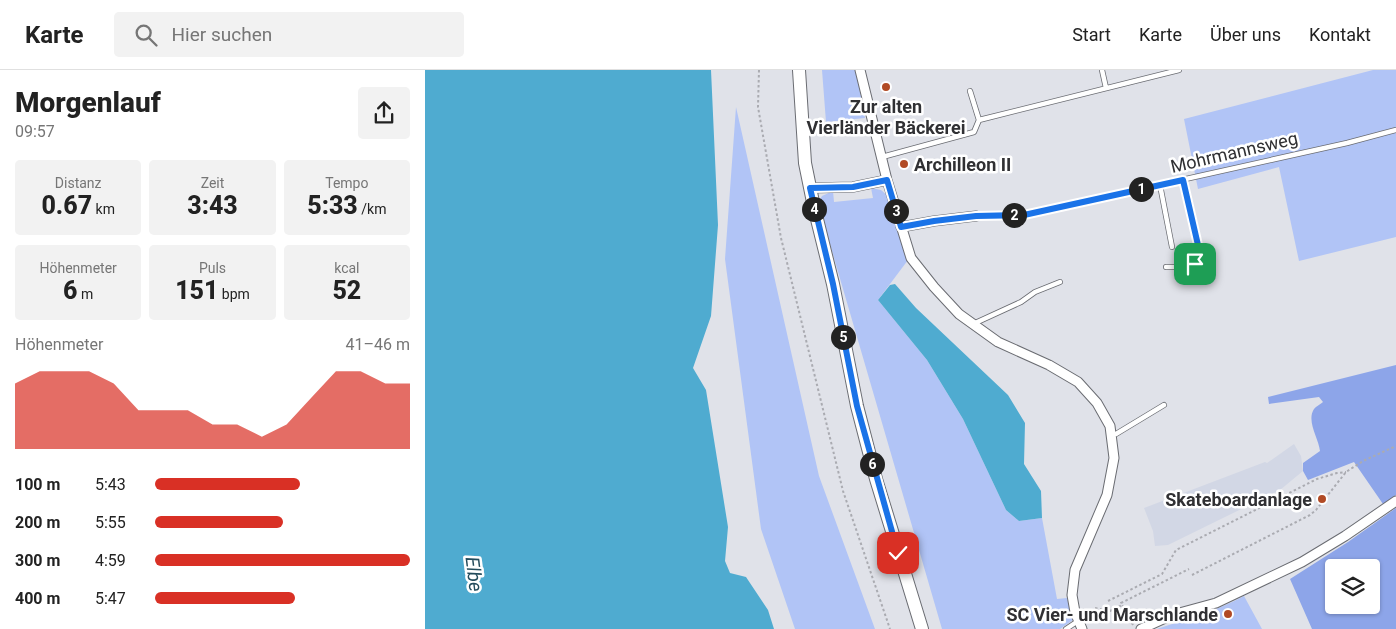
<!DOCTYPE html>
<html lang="de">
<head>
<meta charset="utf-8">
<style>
	body { margin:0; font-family:Roboto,sans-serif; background:#f2f2f2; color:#222; height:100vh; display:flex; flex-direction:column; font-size:19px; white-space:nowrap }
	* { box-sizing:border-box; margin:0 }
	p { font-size:16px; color:#767676 }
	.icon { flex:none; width:28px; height:28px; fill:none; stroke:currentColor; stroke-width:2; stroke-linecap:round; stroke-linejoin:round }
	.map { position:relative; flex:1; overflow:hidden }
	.details { display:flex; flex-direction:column; background:#fff; width:425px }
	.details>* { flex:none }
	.fabs { position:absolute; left:900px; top:489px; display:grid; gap:10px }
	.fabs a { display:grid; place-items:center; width:55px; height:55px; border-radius:5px; background:#fff; box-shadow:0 1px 4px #0004; font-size:25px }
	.pin { position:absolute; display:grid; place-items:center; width:42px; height:42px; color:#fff; margin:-21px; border-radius:10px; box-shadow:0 2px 8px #0006 }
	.km { position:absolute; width:25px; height:25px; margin:-12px; border-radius:50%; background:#222; color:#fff; font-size:14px; line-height:25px; text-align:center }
	.round { display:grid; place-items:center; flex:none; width:52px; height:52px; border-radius:5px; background:#f2f2f2 }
	.summary { display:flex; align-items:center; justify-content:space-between; height:85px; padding:0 15px }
	h1 { font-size:28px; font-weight:800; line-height:38px }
	.stats { display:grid; grid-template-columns:repeat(3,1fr); gap:8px; height:85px; padding:5px 15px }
	.stats div { display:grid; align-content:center; border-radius:5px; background:#f2f2f2; text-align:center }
	.stats b { font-size:25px; font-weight:800 }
	.stats small { font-size:14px; font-weight:400 }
	.stats p { font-size:14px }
	.chart { height:140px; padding:10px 15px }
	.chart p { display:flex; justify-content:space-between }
	.chart svg { width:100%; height:90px; margin-top:5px; fill:#d93025; opacity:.7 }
	ul { padding:0 15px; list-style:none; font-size:16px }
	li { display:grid; grid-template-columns:80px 60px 1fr; align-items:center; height:38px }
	li i { height:12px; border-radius:6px; background:#d93025 }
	header { display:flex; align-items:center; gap:30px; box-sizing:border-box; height:70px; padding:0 25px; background:#fff; border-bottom:1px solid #e0e0e0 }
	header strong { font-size:24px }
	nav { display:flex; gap:28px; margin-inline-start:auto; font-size:18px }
	.search { width:350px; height:45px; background:#f2f2f2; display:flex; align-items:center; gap:12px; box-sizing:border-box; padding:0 18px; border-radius:5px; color:#767676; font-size:19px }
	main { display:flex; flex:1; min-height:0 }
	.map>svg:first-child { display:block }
	.built { fill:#d2d7e5 }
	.green { fill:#b1c4f6 }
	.forest { fill:#8da5e9; fill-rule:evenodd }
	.water { fill:#4fabd0 }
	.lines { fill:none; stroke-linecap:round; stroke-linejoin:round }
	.lane-casing { stroke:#6a6c72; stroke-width:6 }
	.street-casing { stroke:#6a6c72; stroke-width:11 }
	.secondary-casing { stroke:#6a6c72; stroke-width:14 }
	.path { stroke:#aaabb1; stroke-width:2; stroke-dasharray:2.5 2.5; stroke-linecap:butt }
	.lane { stroke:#fff; stroke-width:4.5 }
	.street { stroke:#fff; stroke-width:9 }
	.secondary { stroke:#fff; stroke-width:12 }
	.route-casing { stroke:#fff; stroke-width:10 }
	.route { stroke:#1a73e8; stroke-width:6 }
	.poi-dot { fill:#b14a25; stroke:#fff; stroke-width:2 }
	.labels { text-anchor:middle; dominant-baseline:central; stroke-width:5; stroke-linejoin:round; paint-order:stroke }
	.poi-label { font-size:18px; font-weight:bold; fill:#303033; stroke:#fff; text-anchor:end }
	.street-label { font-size:18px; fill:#303033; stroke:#fff }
	.water-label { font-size:19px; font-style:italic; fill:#234b5b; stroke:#fff }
</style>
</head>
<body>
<header>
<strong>Karte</strong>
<div class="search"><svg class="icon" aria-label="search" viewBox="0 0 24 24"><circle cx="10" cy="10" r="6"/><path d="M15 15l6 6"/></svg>Hier suchen</div>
<nav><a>Start</a><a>Karte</a><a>Über uns</a><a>Kontakt</a></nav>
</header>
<main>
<section class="details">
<div class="summary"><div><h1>Morgenlauf</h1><p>09:57</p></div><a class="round"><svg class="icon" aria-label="share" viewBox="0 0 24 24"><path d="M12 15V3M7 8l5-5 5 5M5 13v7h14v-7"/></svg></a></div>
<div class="stats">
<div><p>Distanz</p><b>0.67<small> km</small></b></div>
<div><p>Zeit</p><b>3:43</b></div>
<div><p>Tempo</p><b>5:33<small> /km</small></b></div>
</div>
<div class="stats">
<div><p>Höhenmeter</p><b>6<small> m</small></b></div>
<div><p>Puls</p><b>151<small> bpm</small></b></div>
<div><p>kcal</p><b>52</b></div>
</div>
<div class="chart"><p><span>Höhenmeter</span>41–46 m</p>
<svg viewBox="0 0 160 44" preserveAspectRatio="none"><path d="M0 44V12L10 6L20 6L30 6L40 12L50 25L60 25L70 25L80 32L90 32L100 38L110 32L120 19L130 6L140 6L150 12L160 12V44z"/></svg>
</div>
<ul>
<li><b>100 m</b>5:43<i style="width:57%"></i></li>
<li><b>200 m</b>5:55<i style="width:50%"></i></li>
<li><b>300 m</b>4:59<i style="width:100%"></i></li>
<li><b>400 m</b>5:47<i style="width:55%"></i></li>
</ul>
</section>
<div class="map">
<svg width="971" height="559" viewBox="0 0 971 559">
	<rect width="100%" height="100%" fill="#e0e2e9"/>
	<!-- built -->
	<path class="built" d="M 869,374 L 876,386 L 878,401 L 855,420 L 743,475 L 730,476 L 728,461 L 719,438 L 840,392 L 842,393 Z"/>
	<!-- green -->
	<path class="green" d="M 397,0 L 431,0 L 440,48 L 401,52 Z
		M 948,0 L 971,0 L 971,167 L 874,191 L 854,97 L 773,119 L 759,49 Z
		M 311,37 L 394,406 L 450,559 L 370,559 L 336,459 L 300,189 Z
		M 446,118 L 456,120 L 463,126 L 483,190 L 453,230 L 502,290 L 538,349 L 581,440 L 594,451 L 617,448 L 632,529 L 642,528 L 648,550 L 635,559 L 517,559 L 393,133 L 397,126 L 408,121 L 409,132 L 448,128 Z
		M 819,526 L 837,559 L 732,559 C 762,549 792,541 819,526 Z"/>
	<!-- forest -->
	<path class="forest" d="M 971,295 L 971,425 L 958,434 L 929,392 L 883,410 L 878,401 L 878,393 L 895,381 C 894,369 881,351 889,339 C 891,336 896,334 898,332 L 894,327 L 844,334 L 843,327 Z
		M 971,438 L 971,559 L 887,559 L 865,509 L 923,472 ZM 909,498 L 946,498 L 946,535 L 909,535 Z"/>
	<!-- water -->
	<path class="water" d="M 0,0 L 286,0 L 293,155 L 286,246 L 268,298 L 281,320 L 303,457 L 300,491 L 305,503 L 321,507 L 343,540 L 349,559 L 0,559 Z
		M 470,214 L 491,238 L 583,325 L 600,353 L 599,394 L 616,421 L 617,448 L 594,451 L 581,440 L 538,349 L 502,290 L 453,230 L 465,215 Z"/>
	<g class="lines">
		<!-- lane casing -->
		<g class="lane-casing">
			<path id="lane" d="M 677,0 L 681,18
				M 554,50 L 754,0
				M 457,87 L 549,62 L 554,50 L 545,21
				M 735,115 L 747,177
				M 551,146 L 599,145 L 922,73 L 971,60
				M 741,197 C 755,197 766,199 775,188 L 758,110
				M 548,254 L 596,232 L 610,222 L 635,212
				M 686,364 L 691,364 L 739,335
				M 641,559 L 653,551"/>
		</g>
		<!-- street casing -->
		<g class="street-casing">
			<path id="street" d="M 435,0 L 462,110 L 486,188 L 509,217 L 534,244 L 573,272 L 624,295 L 653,312 L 672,333 L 685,356 L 689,388 L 682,425 L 650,500 L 647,525 L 650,542 L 657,559
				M 385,118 L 428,117 L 462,110
				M 476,157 L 509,151 L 551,146
				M 716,559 L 747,545 L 791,533 L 877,492 L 920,466 L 971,431"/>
		</g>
		<!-- secondary casing -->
		<g class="secondary-casing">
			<path id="secondary" d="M 374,0 L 380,93 L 389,137 L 408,214 L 432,336 L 451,409 L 497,559"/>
		</g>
		<!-- path -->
		<path class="path" d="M 334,0 L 333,37 L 356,168 L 418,421 L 465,559
			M 767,505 L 885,445 L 891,440 L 921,402 L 938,391 L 971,376
			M 683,531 L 737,504 L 751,480 L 892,409 L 912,403 L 921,402
			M 670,538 L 685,541 L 697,535
			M 708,555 L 696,533 L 764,499"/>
		<!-- lane -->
		<use href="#lane" class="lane"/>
		<!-- street -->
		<use href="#street" class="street"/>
		<!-- secondary -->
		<use href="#secondary" class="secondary"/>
	</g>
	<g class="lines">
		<!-- route casing -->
		<g class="route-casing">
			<path id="route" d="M 473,483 L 432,336 L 408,214 L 385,118 L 428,117 L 462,110 L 476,157 L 509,151 L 551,146 L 599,145 L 758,110 L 776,188 L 770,194"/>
		</g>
		<!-- route -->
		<use href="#route" class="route"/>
	</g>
	<!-- markers -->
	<g class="poi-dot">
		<circle cx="461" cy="17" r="5"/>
		<circle cx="479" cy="94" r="5"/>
		<circle cx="897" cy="429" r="5"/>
		<circle cx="803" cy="544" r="5"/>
	</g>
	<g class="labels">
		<!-- poi labels -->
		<g class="poi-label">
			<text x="461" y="36" text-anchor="middle">Zur alten<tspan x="461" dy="21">Vierländer Bäckerei</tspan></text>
			<text x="489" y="94" text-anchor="start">Archilleon II</text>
			<text x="887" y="429">Skateboardanlage</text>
			<text x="793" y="544">SC Vier- und Marschlande</text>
		</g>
		<!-- street labels -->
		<g class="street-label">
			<text transform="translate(809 82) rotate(-13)">Mohrmannsweg</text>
		</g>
		<!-- water labels -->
		<g class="water-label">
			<text transform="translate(49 504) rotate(83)">Elbe</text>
		</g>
	</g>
</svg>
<div class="fabs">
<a><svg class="icon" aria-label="layers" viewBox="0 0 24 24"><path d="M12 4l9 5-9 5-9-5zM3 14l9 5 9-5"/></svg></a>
</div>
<div class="pin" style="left:770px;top:194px;background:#1e9e55"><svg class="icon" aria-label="arrive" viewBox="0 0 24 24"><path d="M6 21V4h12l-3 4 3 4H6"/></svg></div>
<div class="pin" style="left:473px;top:483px;background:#d93025"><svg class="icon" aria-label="check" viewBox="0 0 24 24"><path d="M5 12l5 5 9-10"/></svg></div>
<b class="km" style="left:716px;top:119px">1</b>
<b class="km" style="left:589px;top:145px">2</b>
<b class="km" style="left:471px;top:141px">3</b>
<b class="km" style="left:389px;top:139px">4</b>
<b class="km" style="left:418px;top:267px">5</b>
<b class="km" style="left:447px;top:394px">6</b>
</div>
</main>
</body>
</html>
